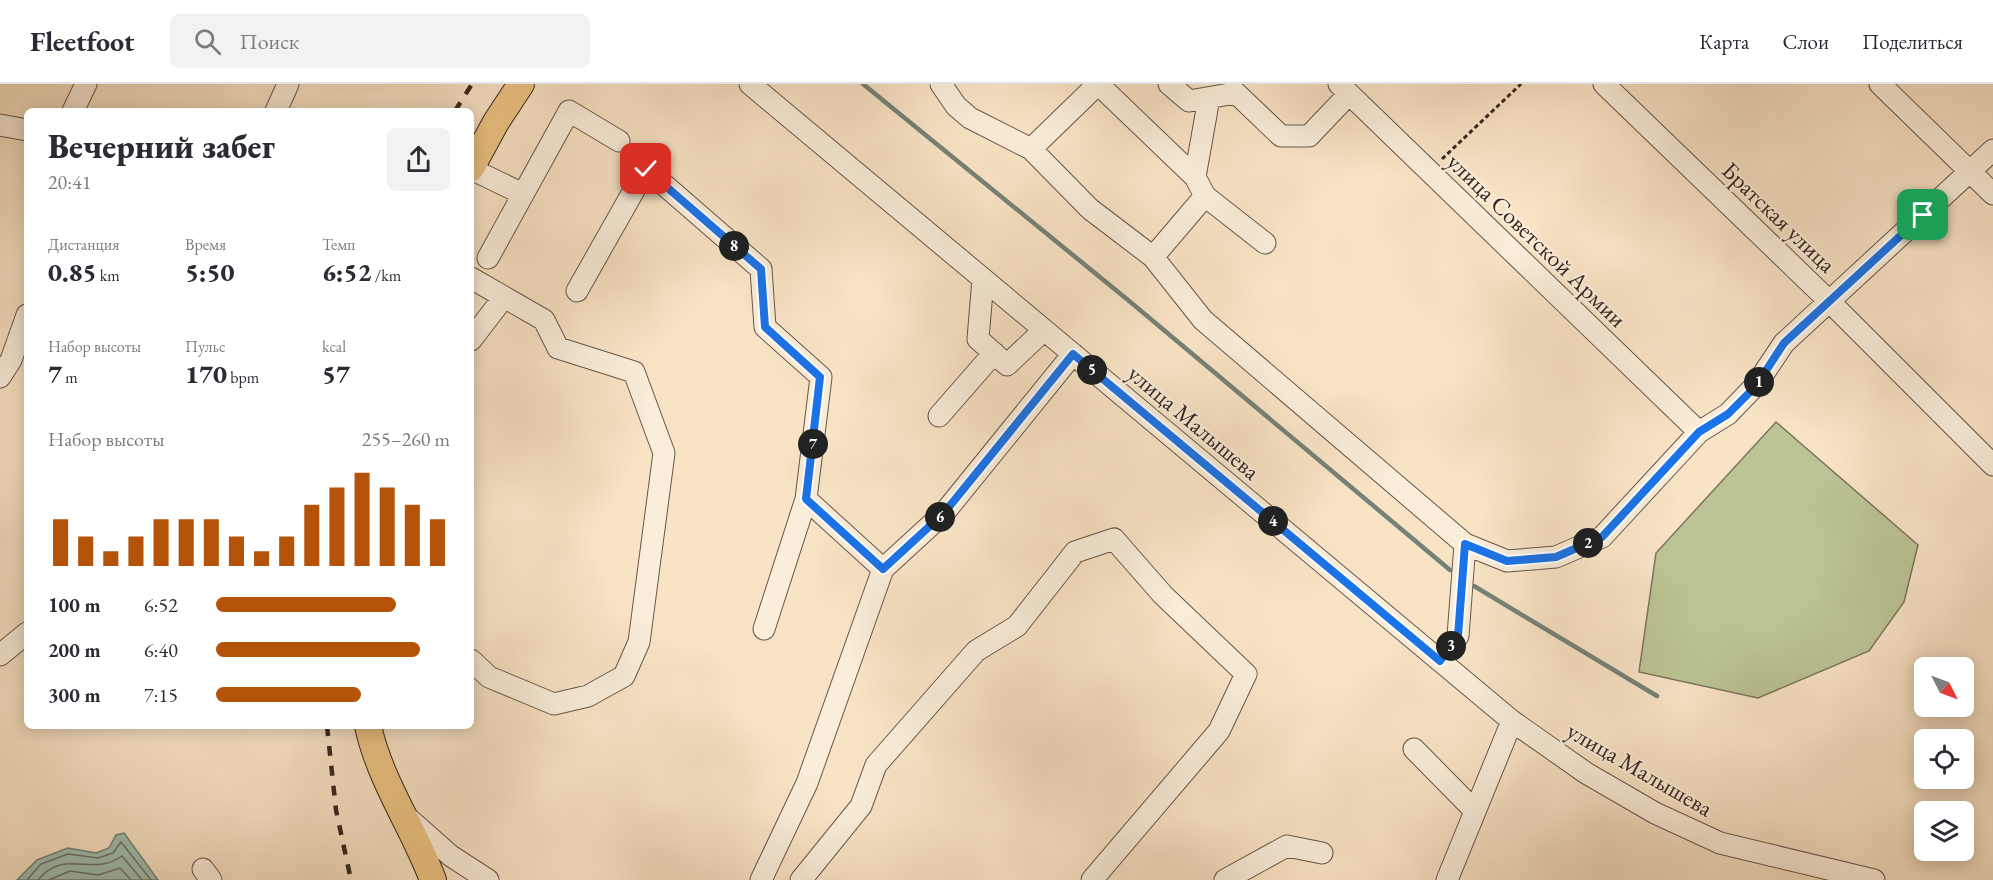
<!DOCTYPE html>
<html lang="ru">
<head>
<meta charset="utf-8">
<style>
	body { margin:0; font-family:"EB Garamond",serif; background:#f2f2f3; color:#2b2b33; height:100vh; display:flex; flex-direction:column; font-size:22px; white-space:nowrap }
	* { box-sizing:border-box; margin:0 }
	p { font-size:20px; color:#7c7c81 }
	.icon { flex:none; width:33px; height:33px; fill:none; stroke:currentColor; stroke-width:2; stroke-linecap:round; stroke-linejoin:round }
	.map { position:relative; flex:1; overflow:hidden }
	.sheet { position:absolute; left:24px; top:24px; width:450px; height:621px; display:flex; flex-direction:column; background:#fff; border-radius:9px; box-shadow:0 3px 15px #0003 }
	.sheet>* { flex:none }
	.needle { width:39px; rotate:132deg }
	.fabs { position:absolute; left:1914px; top:573px; display:grid; gap:12px }
	.fabs a { display:grid; place-items:center; width:60px; height:60px; border-radius:9px; background:#fff; box-shadow:0 3px 15px #0003; font-size:30px }
	.pin { position:absolute; display:grid; place-items:center; width:51px; height:51px; color:#fff; margin:-26px; border-radius:12px; box-shadow:0 3px 9px #0006 }
	.km { position:absolute; width:30px; height:30px; margin:-15px; border-radius:50%; background:#222; color:#fff; font-size:16px; line-height:30px; text-align:center }
	.round { display:grid; place-items:center; flex:none; width:63px; height:63px; border-radius:9px; background:#f2f2f3 }
	.headline { display:flex; align-items:center; justify-content:space-between; height:102px; padding:0 24px }
	h1 { font-size:33px; font-weight:800; line-height:45px }
	.figures { display:grid; grid-template-columns:repeat(3,1fr); gap:9px; height:102px; padding:6px 24px }
	.figures div { display:grid; align-content:center }
	.figures b { font-size:26px; font-weight:800 }
	.figures small { font-size:16px; font-weight:400 }
	.figures p { font-size:16px }
	.chart { height:168px; padding:12px 24px }
	.chart p { display:flex; justify-content:space-between }
	.chart svg { width:100%; height:108px; margin-top:6px; stroke:#b45309; stroke-width:6 }
	ul { padding:0 24px; list-style:none; font-size:20px }
	li { display:grid; grid-template-columns:96px 72px 1fr; align-items:center; height:45px }
	li i { height:15px; border-radius:8px; background:#b45309 }
	header { display:flex; align-items:center; gap:36px; box-sizing:border-box; height:84px; padding:0 30px; background:#fff; border-bottom:2px solid #e1e1e2 }
	header strong { font-size:28px }
	nav { display:flex; gap:33px; margin-inline-start:auto; font-size:21px }
	.search { width:420px; height:54px; background:#f2f2f3; display:flex; align-items:center; gap:15px; box-sizing:border-box; padding:0 21px; border-radius:9px; color:#7c7c81; font-size:22px }
	.map>svg:first-child { display:block }
	.green { fill:#bcc495; stroke:#7a765a; stroke-width:1.5 }
	.water { fill:#9ebeb1; stroke:#758277; stroke-width:1.5 }
	.lines { fill:none; stroke-linecap:round; stroke-linejoin:round }
	.shore { stroke:#6a7268; stroke-width:1.5 }
	.stream { stroke:#758277; stroke-width:4.5 }
	.minor-casing { stroke:#675649; stroke-width:23 }
	.major-casing { stroke:#372720; stroke-width:28 }
	.path { stroke:#372720; stroke-width:3; stroke-dasharray:4.5 3; stroke-linecap:butt }
	.minor { stroke:#faedd9; stroke-width:21 }
	.major { stroke:#ecc282; stroke-width:26 }
	.rail { stroke:#372720; stroke-width:4.5; stroke-dasharray:10 10; stroke-linecap:butt }
	.route-casing { stroke:#fff; stroke-width:12 }
	.route { stroke:#1a73e8; stroke-width:8 }
	.labels { text-anchor:middle; dominant-baseline:central; stroke-width:4.5; stroke-linejoin:round; paint-order:stroke }
	.street-label { font-size:24px; fill:#372720; stroke:#faedd9 }
</style>
</head>
<body>
<header>
<strong>Fleetfoot</strong>
<div class="search"><svg class="icon" aria-label="search" viewBox="0 0 24 24"><circle cx="10" cy="10" r="6"/><path d="M15 15l6 6"/></svg>Поиск</div>
<nav><a>Карта</a><a>Слои</a><a>Поделиться</a></nav>
</header>
<div class="map">
<svg width="1993" height="796" viewBox="0 0 1993 796">
	<rect width="100%" height="100%" fill="#f8e3c5"/>
	<filter id="stains"><feTurbulence type="fractalNoise" baseFrequency=".00333" numOctaves="4"/><feColorMatrix values="0 0 0 0 .2 0 0 0 0 .09 0 0 0 0 .02 0 0 0 .5 -.17"/></filter>
	<radialGradient id="worn" r=".72"><stop offset=".6" stop-color="#630" stop-opacity="0"/><stop offset="1" stop-color="#630" stop-opacity=".3"/></radialGradient>
	<!-- green -->
	<path class="green" d="M 1776,338 L 1918,461 L 1904,518 L 1869,567 L 1758,614 L 1639,588 L 1656,469 Z"/>
	<!-- water -->
	<path class="water" d="M 124,749 L 158,796 L 17,796 L 37,776 L 68,764 L 96,769 L 109,764 L 116,751 Z"/>
	<g class="lines">
		<!-- shore -->
		<path class="shore" d="M 27,796 L 41,780 L 68,770 L 98,774 L 113,769 L 121,758 L 151,796
			M 38,796 C 65,763 91,794 122,772 L 142,796
			M 49,796 L 70,787 L 98,791 L 120,784 L 131,796"/>
		<!-- stream -->
		<path class="stream" d="M 863,0 L 1128,216 L 1450,486
			M 1474,502 L 1657,612"/>
		<!-- minor casing -->
		<g class="minor-casing">
			<path id="minor" d="M 750,0 L 1512,637 L 1586,689 L 1655,729 L 1720,759 L 1874,796
				M 941,0 L 956,22 L 970,34 L 1031,65 L 1090,125 L 1153,173 L 1203,236 L 1465,460 L 1458,552 L 1440,577
				M 1098,0 L 1195,93
				M 1169,0 L 1189,17 L 1236,9 L 1281,52 L 1309,52 L 1349,10
				M 1339,0 L 1699,348
				M 1604,0 L 1829,217 L 1993,381
				M 1880,0 L 1993,110
				M 73,27 L 86,0
				M 276,27 L 288,0
				M 0,41 L 27,46
				M 1031,65 L 1098,0
				M 471,85 L 523,110
				M 1205,112 L 1265,159
				M 1153,173 L 1205,112 L 1195,93 L 1209,14
				M 488,174 L 569,27 L 619,57
				M 471,194 L 544,236 L 558,264 L 634,288 L 664,369 L 639,558 L 624,592 L 588,612 L 554,620 L 489,593 L 471,576
				M 983,195 L 978,255 L 1007,281 L 1044,246
				M 577,207 L 646,85 L 761,185 L 765,243 L 821,293 L 806,415 L 883,485
				M 471,256 L 504,213
				M 0,293 L 11,276 L 27,231
				M 939,332 L 994,269
				M 1465,460 L 1507,477 L 1556,473 L 1602,453 L 1699,348 L 1728,330 L 1756,301 L 1784,259 L 1993,66
				M 764,545 L 806,415
				M 0,571 L 27,549
				M 1414,665 L 1475,727
				M 407,733 L 451,772 L 488,796
				M 203,785 L 211,796
				M 761,796 L 807,699 L 883,485 L 944,429 L 1073,270
				M 801,796 L 861,722 L 876,681 L 976,567 L 1017,542 L 1075,468 L 1114,455 L 1163,511 L 1246,590 L 1219,647 L 1092,796
				M 1225,796 L 1287,762 L 1322,769
				M 1447,796 L 1512,637"/>
		</g>
		<!-- major casing -->
		<g class="major-casing">
			<path id="major" d="M 471,84 L 496,38 L 521,0
				M 368,642 C 380,697 413,743 433,796"/>
		</g>
		<!-- path -->
		<path class="path" d="M 1442,75 L 1521,0"/>
		<!-- minor -->
		<use href="#minor" class="minor"/>
		<!-- major -->
		<use href="#major" class="major"/>
		<!-- rail -->
		<path class="rail" d="M 455,27 L 472,0
			M 327,642 L 336,726 L 351,796"/>
	</g>
	<g class="lines">
		<!-- route casing -->
		<g class="route-casing">
			<path id="route" d="M 646,85 L 761,185 L 765,243 L 820,293 L 806,415 L 883,485 L 944,429 L 1073,270 L 1440,577 L 1458,552 L 1465,460 L 1507,477 L 1556,473 L 1602,453 L 1699,348 L 1728,330 L 1756,302 L 1784,259 L 1923,131"/>
		</g>
		<!-- route -->
		<use href="#route" class="route"/>
	</g>
	<g class="labels">
		<!-- street labels -->
		<g class="street-label">
			<text transform="translate(1779 133) rotate(44)">Братская улица</text>
			<text transform="translate(1537 156) rotate(44)">улица Советской Армии</text>
			<text transform="translate(1194 338) rotate(40)">улица Малышева</text>
			<text transform="translate(1640 685) rotate(30)">улица Малышева</text>
		</g>
	</g>
	<rect width="100%" height="100%" filter="url(#stains)"/>
	<rect width="100%" height="100%" fill="url(#worn)"/>
</svg>
<div class="fabs">
<a><svg class="needle" viewBox="-14 -14 28 28"><path d="M0-13l5 13h-10z" fill="#e53935"/><path d="M0 13l5-13h-10z" fill="#7c7c81"/></svg></a>
<a><svg class="icon" aria-label="locate" viewBox="0 0 24 24"><circle cx="12" cy="12" r="6"/><path d="M12 2v4M12 18v4M2 12h4M18 12h4"/></svg></a>
<a><svg class="icon" aria-label="layers" viewBox="0 0 24 24"><path d="M12 4l9 5-9 5-9-5zM3 14l9 5 9-5"/></svg></a>
</div>
<div class="pin" style="left:1923px;top:131px;background:#1e9e55"><svg class="icon" aria-label="arrive" viewBox="0 0 24 24"><path d="M6 21V4h12l-3 4 3 4H6"/></svg></div>
<div class="pin" style="left:646px;top:85px;background:#d93025"><svg class="icon" aria-label="check" viewBox="0 0 24 24"><path d="M5 12l5 5 9-10"/></svg></div>
<b class="km" style="left:1759px;top:298px">1</b>
<b class="km" style="left:1588px;top:459px">2</b>
<b class="km" style="left:1451px;top:562px">3</b>
<b class="km" style="left:1273px;top:437px">4</b>
<b class="km" style="left:1092px;top:286px">5</b>
<b class="km" style="left:940px;top:433px">6</b>
<b class="km" style="left:813px;top:360px">7</b>
<b class="km" style="left:734px;top:162px">8</b>
<section class="sheet">
<div class="headline"><div><h1>Вечерний забег</h1><p>20:41</p></div><a class="round"><svg class="icon" aria-label="share" viewBox="0 0 24 24"><path d="M12 15V3M7 8l5-5 5 5M5 13v7h14v-7"/></svg></a></div>
<div class="figures">
<div><p>Дистанция</p><b>0.85<small> km</small></b></div>
<div><p>Время</p><b>5:50</b></div>
<div><p>Темп</p><b>6:52<small> /km</small></b></div>
</div>
<div class="figures">
<div><p>Набор высоты</p><b>7<small> m</small></b></div>
<div><p>Пульс</p><b>170<small> bpm</small></b></div>
<div><p>kcal</p><b>57</b></div>
</div>
<div class="chart"><p><span>Набор высоты</span>255–260 m</p>
<svg viewBox="0 0 160 44" preserveAspectRatio="none"><path d="M5 44V25M15 44V32M25 44V38M35 44V32M45 44V25M55 44V25M65 44V25M75 44V32M85 44V38M95 44V32M105 44V19M115 44V12M125 44V6M135 44V12M145 44V19M155 44V25"/></svg>
</div>
<ul>
<li><b>100 m</b>6:52<i style="width:77%"></i></li>
<li><b>200 m</b>6:40<i style="width:87%"></i></li>
<li><b>300 m</b>7:15<i style="width:62%"></i></li>
</ul>
</section>
</div>
</body>
</html>
